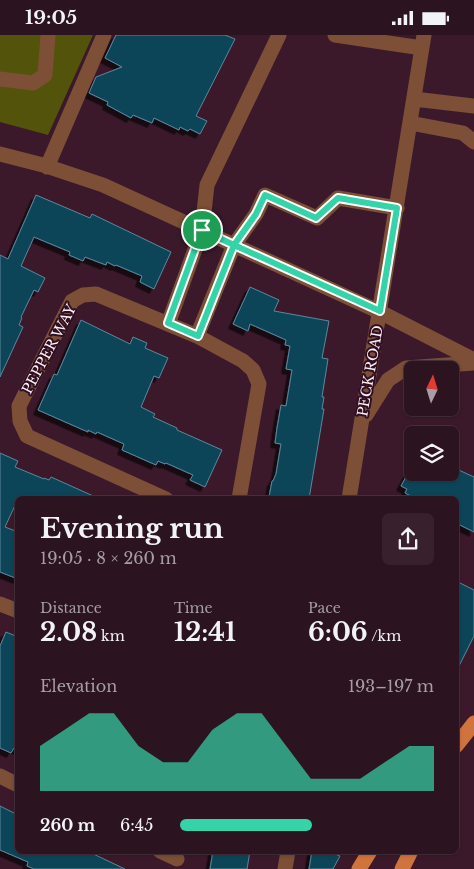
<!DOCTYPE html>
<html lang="en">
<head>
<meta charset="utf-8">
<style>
	body { margin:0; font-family:"Libre Baskerville",serif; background:#38202d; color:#f1f3f6; height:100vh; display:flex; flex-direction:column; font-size:19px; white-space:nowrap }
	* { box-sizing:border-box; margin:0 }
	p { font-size:16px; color:#a69ea5 }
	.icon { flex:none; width:28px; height:28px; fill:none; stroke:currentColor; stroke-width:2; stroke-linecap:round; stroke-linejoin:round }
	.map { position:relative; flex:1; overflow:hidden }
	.drawer { position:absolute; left:15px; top:461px; width:444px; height:358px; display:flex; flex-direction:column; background:#2c1320; border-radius:8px; box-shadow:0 1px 4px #0004,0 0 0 1px #48323e }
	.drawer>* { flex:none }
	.needle { width:32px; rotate:4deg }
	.tools { position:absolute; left:404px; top:326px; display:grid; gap:10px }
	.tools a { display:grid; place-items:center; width:55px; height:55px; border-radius:8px; background:#2c1320; box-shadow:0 1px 4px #0004,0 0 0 1px #48323e; font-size:25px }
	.pin { position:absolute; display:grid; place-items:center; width:42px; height:42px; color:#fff; margin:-21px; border:2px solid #fff; border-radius:50%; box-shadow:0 1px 5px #0007 }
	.round { display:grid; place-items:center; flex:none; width:52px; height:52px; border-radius:8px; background:#38202d }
	.head { display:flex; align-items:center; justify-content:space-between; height:85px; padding:0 25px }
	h1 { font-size:28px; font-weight:800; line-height:38px }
	.stats { display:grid; grid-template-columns:repeat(3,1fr); gap:8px; height:85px; padding:5px 25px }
	.stats div { display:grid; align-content:center }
	.stats b { font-size:25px; font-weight:800 }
	.stats small { font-size:14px; font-weight:400 }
	.stats p { font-size:14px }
	.chart { height:140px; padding:10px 25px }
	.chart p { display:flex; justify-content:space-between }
	.chart svg { width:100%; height:90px; margin-top:5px; fill:#34d4a8; opacity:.7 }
	ul { padding:0 25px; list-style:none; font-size:16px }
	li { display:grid; grid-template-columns:80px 60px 1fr; align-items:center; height:38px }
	li i { height:12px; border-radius:6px; background:#34d4a8 }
	.status { display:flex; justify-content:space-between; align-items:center; height:35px; padding:0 25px; background:#2c1320; direction:ltr }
	.status svg { height:14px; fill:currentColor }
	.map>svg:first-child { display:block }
	.green { fill:#53530b }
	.building { fill:#104458; stroke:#5a889d; filter:url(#shadow) }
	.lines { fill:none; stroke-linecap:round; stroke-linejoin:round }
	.minor { stroke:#7c4f36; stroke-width:15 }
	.major { stroke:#d0743e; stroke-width:15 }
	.route-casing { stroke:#fff; stroke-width:10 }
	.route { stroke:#34d4a8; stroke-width:6 }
	.labels { text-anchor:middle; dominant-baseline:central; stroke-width:4; stroke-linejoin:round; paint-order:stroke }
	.street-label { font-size:14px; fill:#fef0f6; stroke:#300f21 }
</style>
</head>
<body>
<div class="status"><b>19:05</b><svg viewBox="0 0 49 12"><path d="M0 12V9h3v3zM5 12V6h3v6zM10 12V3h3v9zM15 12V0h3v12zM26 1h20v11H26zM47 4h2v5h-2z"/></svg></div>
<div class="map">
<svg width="474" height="834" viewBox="0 0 474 834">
	<defs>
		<filter id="shadow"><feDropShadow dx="-4.5" dy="4.5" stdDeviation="0" flood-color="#0009"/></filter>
	</defs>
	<rect width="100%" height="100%" fill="#3b192b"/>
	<!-- green -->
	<path class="green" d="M 0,0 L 93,0 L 48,100 L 0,87 Z"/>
	<!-- building -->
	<path class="building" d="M 116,0 L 225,0 L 235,4 L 196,81 L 207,86 L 200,99 L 190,94 L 188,96 L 180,92 L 179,95 L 154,83 L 152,88 L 133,80 L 131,83 L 107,70 L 108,67 L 89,58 L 96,42 L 122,32 L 105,23 Z
		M 36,160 L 90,183 L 92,179 L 171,217 L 154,254 L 140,247 L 142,241 L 116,230 L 115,231 L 107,227 L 106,230 L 85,222 L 83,226 L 69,220 L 70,217 L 34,202 L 21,231 L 45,243 L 38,257 L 34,255 L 21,282 L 22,283 L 19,290 L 23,292 L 0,342 L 0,220 L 8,224 Z
		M 250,252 L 279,265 L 274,276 L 329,286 L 322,323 L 328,324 L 322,362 L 324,362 L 322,374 L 324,374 L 309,464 L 269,462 L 272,446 L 273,446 L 276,439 L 281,409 L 275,408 L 277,393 L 281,370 L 286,371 L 292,335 L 286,334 L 290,311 L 285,310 L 286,305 L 250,289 L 248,296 L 233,289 Z
		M 81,285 L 130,309 L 133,302 L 147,308 L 145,313 L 168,323 L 159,343 L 154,341 L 141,372 L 155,379 L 153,382 L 177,393 L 177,395 L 222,415 L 205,452 L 190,445 L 193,440 L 166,428 L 165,429 L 158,426 L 156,430 L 122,415 L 124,409 L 97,397 L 96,399 L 88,395 L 88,397 L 38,375 L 54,339 L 57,340 Z
		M 0,418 L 18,426 L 15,432 L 44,444 L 44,443 L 49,445 L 51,442 L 100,464 L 18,464 L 5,492 L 18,497 L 18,544 L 0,537 Z
		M 450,431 L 474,442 L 474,497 L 456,488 L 456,464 L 417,464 L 405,458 L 407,454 L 401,451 L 408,438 L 450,438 Z
		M 456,546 L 474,555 L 474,601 L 456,637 Z
		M 6,597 L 18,602 L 18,715 L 14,713 L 11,718 L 0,713 L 0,611 Z
		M 0,771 L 18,780 L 18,816 L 87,816 L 125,834 L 34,834 L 27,831 L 28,827 L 0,815 Z
		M 213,816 L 250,816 L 247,834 L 210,834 Z
		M 312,816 L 327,816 L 340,821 L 333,834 L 309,834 Z"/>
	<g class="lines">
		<!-- minor -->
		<path class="minor" d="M 335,0 L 422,13
			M 0,44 L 33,48 L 45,40 L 48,0
			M 414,64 L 474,71
			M 410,88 L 463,98 L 474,107
			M 0,119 L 43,130 L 103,150 L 380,277 L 474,325
			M 47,132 L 104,0
			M 168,289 L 202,195 L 207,150 L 279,0
			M 197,301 L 234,210 L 256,179 L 265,160 L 317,183 L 338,163 L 397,173
			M 366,380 L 388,345 L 406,333 L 474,328
			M 166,464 L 27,401 L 20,386 L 19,371 L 72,266 L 83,260 L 96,259 L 197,301 L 243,326 L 253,335 L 259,349 L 239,464
			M 349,464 L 424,0
			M 0,569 L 18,576
			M 0,741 L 18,750
			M 160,816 L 177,824
			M 285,834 L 288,816"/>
		<!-- major -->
		<path class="major" d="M 456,711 L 474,688
			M 359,834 L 370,816
			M 402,834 L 411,816"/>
	</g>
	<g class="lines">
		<!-- route casing -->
		<g class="route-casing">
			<path id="route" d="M 202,195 L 168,288 L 198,301 L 234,210 L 380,276 L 397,173 L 338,163 L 316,183 L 265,160 L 256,179 L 234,210 L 202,195"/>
		</g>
		<!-- route -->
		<use href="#route" class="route"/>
	</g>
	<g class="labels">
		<!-- street labels -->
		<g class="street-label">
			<text transform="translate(49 314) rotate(-62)">PEPPER WAY</text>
			<text transform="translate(370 336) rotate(-80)">PECK ROAD</text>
		</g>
	</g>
</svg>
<div class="tools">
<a><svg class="needle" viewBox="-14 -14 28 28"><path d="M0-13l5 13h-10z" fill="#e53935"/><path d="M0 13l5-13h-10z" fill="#a69ea5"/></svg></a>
<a><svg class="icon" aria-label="layers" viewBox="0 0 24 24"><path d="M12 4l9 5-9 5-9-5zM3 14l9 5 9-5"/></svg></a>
</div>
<div class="pin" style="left:202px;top:195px;background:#1e9e55"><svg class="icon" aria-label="arrive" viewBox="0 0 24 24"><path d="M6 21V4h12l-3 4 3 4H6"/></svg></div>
<section class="drawer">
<div class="head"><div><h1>Evening run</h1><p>19:05 · 8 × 260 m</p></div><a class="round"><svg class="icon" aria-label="share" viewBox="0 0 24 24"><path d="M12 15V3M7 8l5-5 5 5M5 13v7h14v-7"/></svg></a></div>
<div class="stats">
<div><p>Distance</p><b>2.08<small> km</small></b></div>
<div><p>Time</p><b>12:41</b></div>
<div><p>Pace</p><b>6:06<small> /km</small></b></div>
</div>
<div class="chart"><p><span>Elevation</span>193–197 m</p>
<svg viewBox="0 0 160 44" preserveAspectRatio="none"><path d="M0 44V22L10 14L20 6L30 6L40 22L50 30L60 30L70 14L80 6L90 6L100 22L110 38L120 38L130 38L140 30L150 22L160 22V44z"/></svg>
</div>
<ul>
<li><b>260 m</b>6:45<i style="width:52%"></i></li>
</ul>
</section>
</div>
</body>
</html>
